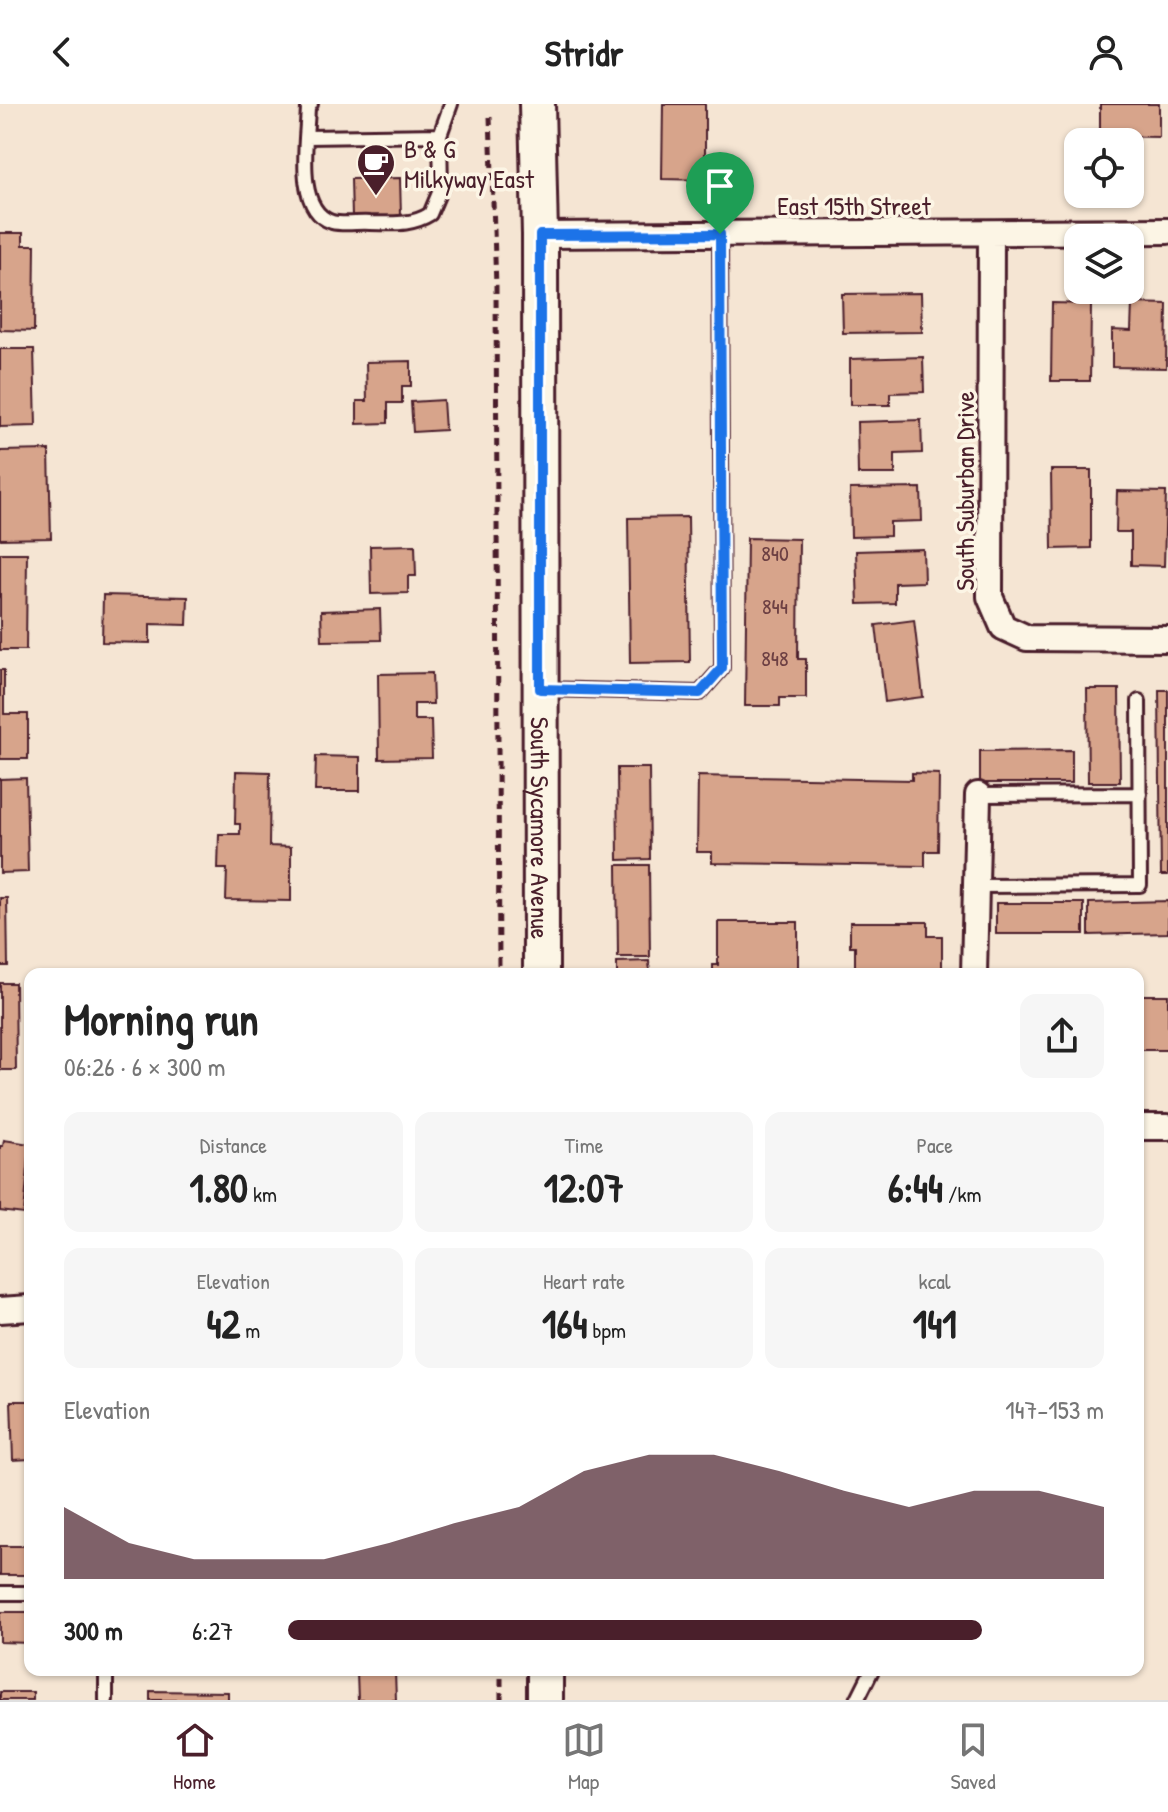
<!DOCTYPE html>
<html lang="en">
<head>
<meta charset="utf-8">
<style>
	body { margin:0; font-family:"Patrick Hand",sans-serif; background:#f6f6f6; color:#222; height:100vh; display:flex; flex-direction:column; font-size:30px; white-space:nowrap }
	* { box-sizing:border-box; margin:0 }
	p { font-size:26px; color:#767676 }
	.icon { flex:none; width:44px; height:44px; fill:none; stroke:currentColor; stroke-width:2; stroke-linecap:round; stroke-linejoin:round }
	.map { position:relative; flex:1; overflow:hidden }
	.side { position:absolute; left:24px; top:864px; width:1120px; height:708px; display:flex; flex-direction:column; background:#fff; border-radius:16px; box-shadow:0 2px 6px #0004 }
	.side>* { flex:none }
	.controls { position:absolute; left:1064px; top:24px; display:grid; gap:16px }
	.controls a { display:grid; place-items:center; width:80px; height:80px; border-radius:16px; background:#fff; box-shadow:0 2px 6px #0004; font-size:40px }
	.pin { position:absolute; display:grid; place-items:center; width:68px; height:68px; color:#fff; margin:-82px -34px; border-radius:50% 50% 50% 0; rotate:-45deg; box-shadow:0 0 8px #0007 }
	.pin .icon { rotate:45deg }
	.round { display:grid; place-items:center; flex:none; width:84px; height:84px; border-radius:16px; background:#f6f6f6 }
	.headline { display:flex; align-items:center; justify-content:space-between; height:136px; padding:0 40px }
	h1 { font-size:44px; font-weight:700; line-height:60px }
	.metrics { display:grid; grid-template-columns:repeat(3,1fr); gap:12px; height:136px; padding:8px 40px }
	.metrics div { display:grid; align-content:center; border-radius:16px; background:#f6f6f6; text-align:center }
	.metrics b { font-size:40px; font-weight:700 }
	.metrics small { font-size:22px; font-weight:400 }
	.metrics p { font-size:22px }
	.chart { height:224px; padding:16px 40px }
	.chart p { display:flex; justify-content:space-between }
	.chart svg { width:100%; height:144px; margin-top:8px; fill:#4a1f2b; opacity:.7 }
	ul { padding:0 40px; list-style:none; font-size:26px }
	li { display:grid; grid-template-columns:128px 96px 1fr; align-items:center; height:60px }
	li i { height:20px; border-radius:10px; background:#4a1f2b }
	header { display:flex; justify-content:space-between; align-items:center; height:104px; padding:0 40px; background:#fff; font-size:36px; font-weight:700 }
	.menu { display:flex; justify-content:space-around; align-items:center; height:112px; border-top:2px solid #e0e0e0; background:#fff; font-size:22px; color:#767676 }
	.menu a { display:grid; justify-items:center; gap:4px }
	.menu .selected { color:#4a1f2b }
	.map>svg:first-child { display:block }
	.building { fill:#d7a48b; stroke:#4a1f2b; stroke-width:2 }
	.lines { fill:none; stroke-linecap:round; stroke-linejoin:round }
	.service-casing { stroke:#4a1f2b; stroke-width:18 }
	.minor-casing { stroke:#4a1f2b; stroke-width:30 }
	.secondary-casing { stroke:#4a1f2b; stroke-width:40 }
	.path { stroke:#4a1f2b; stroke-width:5; stroke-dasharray:8 6; stroke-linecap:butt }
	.service { stroke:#fcf5e5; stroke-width:12 }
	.minor { stroke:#fcf5e5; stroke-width:24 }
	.secondary { stroke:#fcf5e5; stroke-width:34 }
	.route-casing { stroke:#fff; stroke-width:16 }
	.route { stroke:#1a73e8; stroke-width:10 }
	.labels { text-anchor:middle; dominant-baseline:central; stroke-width:7; stroke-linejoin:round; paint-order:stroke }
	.number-label { font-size:22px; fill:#6d4043 }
	.poi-label { font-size:26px; fill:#4a1f2b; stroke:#fcf5e5; text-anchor:start }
	.street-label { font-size:26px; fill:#4a1f2b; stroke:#fcf5e5 }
</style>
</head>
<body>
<header><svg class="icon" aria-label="back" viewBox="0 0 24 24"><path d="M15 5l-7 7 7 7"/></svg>Stridr<svg class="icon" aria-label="person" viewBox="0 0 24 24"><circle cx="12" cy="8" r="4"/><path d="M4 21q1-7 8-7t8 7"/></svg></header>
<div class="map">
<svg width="1168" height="1596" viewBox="0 0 1168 1596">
	<rect width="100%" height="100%" fill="#f5e5d3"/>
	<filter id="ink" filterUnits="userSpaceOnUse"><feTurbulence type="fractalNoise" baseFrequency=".0125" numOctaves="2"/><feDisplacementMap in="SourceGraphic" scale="16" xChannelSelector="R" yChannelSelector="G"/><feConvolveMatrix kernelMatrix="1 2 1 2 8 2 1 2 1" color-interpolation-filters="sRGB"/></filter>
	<g filter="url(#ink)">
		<!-- building -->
		<path class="building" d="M 663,0 L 705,0 L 705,76 L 662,75 Z
			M 1100,0 L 1159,0 L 1159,33 L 1100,32 Z
			M 400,74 L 401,112 L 352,113 L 351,75 Z
			M 0,129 L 23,129 L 23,141 L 35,141 L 34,227 L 0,226 Z
			M 921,189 L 922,228 L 843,229 L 842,190 Z
			M 1052,199 L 1091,200 L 1090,277 L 1051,277 Z
			M 1132,199 L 1167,200 L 1166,264 L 1112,263 L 1112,226 L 1131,227 Z
			M 0,245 L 34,245 L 36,322 L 0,323 Z
			M 923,253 L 924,288 L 890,289 L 890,301 L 850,301 L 850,255 Z
			M 411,257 L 411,282 L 402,282 L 402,299 L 388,299 L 388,319 L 357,320 L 357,297 L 367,297 L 366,258 Z
			M 443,296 L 445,326 L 413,328 L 411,298 Z
			M 921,316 L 922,349 L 895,350 L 895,370 L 858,370 L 857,318 Z
			M 49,346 L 51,434 L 0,435 L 0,347 Z
			M 1051,366 L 1091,366 L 1091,444 L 1052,445 Z
			M 921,384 L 922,417 L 890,418 L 890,432 L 851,433 L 850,385 Z
			M 1117,387 L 1166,388 L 1164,462 L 1131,461 L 1131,428 L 1116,428 Z
			M 688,413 L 690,558 L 630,559 L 628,414 Z
			M 747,434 L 799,435 L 798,555 L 806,555 L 806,594 L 780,594 L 780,602 L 745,602 Z
			M 415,441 L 416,472 L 408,472 L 408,489 L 371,490 L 370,442 Z
			M 923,445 L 924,478 L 895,479 L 895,499 L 858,500 L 856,447 Z
			M 0,449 L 27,449 L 26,546 L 0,546 Z
			M 103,491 L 188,493 L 187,521 L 150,520 L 150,539 L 102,538 Z
			M 380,505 L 381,536 L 322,537 L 321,507 Z
			M 914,516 L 923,593 L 885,598 L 876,521 Z
			M 0,566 L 4,566 L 4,610 L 28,610 L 28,655 L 0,655 Z
			M 432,569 L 433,600 L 414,600 L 414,616 L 431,616 L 432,654 L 379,655 L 378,570 Z
			M 1087,585 L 1119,585 L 1120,678 L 1088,678 Z
			M 1159,586 L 1168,586 L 1168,771 L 1161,771 Z
			M 1072,646 L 1072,679 L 980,679 L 980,647 Z
			M 316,652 L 360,653 L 360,687 L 315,687 Z
			M 617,664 L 649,664 L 650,755 L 618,756 Z
			M 236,667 L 270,668 L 269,742 L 291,743 L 291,797 L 226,796 L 227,765 L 218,765 L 219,730 L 240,730 L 240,720 L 235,720 Z
			M 912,669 L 939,670 L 938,747 L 925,747 L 925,762 L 712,759 L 712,748 L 697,748 L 698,672 L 912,676 Z
			M 26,674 L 28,768 L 0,769 L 0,675 Z
			M 617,761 L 649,761 L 650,853 L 618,853 Z
			M 0,794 L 7,794 L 8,862 L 0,862 Z
			M 1168,797 L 1168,829 L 1089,831 L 1089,799 Z
			M 996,799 L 1084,799 L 1084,830 L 996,830 Z
			M 718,818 L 798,818 L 798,870 L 713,870 L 713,861 L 718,861 Z
			M 850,818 L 928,818 L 928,832 L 942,832 L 942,870 L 855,870 L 855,842 L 850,842 Z
			M 649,857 L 650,870 L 617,870 L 617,858 Z
			M 0,879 L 15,879 L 16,966 L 0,966 Z
			M 1138,883 L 1141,883 L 1141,891 L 1168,891 L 1168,946 L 1139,946 Z
			M 4,1036 L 30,1040 L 24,1110 L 0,1107 L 0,1042 L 3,1042 Z
			M 11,1297 L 30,1297 L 30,1355 L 13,1356 Z
			M 0,1442 L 30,1442 L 30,1471 L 0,1471 Z
			M 0,1508 L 30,1508 L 30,1539 L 0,1538 Z
			M 662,1566 L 801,1566 L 662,1569 Z
			M 395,1568 L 396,1596 L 358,1596 L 357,1569 Z
			M 150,1587 L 228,1588 L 228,1596 L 150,1596 Z
			M 0,1588 L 33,1588 L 33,1596 L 0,1596 Z"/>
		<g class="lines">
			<!-- service casing -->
			<g class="service-casing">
				<path id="service" d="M 311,0 L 308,4 C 307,35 294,106 332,118 C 343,121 359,118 370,119 C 391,119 411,122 430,110 L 441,84 L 440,31
					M 307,33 L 440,31 L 451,0
					M 544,585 L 700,589 L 722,564 L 720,130
					M 978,691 L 1140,690
					M 976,782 L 1140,781 L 1139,597
					M 0,1489 L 30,1489
					M 106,1596 L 106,1566
					M 857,1596 L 872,1566"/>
			</g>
			<!-- minor casing -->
			<g class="minor-casing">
				<path id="minor" d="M 991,129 L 990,493 L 1003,523 L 1027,534 L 1168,535
					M 540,131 L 1168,127
					M 974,870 L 978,691
					M 1138,1023 L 1168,1023
					M 0,1206 L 30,1204"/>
			</g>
			<!-- secondary casing -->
			<g class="secondary-casing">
				<g id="secondary">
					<path id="s1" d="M 537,0 L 540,131 L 541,870"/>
					<path d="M 545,1566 L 545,1596"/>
				</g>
			</g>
			<!-- path -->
			<path class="path" d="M 490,13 L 496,182 L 499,870
				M 501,1596 L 501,1566"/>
			<!-- service -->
			<use href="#service" class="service"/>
			<!-- minor -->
			<use href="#minor" class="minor"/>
			<!-- secondary -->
			<use href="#secondary" class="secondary"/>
		</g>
	</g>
	<g class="lines" filter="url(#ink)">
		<!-- route casing -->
		<g class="route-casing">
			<path id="route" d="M 720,130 L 722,564 L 700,589 L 540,585 L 540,131 Z"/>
		</g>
		<!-- route -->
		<use href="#route" class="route"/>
	</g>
	<!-- icons -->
	<defs>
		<g id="cafe-pin" transform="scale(2)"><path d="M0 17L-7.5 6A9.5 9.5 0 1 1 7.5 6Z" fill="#4a1f2b" stroke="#fcf5e5"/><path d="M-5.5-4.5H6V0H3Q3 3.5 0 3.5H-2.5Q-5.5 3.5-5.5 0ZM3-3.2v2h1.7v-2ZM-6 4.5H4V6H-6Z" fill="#fff"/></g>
	</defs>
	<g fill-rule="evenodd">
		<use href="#cafe-pin" x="376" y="59"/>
	</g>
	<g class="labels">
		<!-- number labels -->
		<g class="number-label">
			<text x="775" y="449">840</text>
			<text x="775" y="502">844</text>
			<text x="775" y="554">848</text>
		</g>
		<!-- poi labels -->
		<g class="poi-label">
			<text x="404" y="44">B &amp; G<tspan x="404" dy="30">Milkyway East</tspan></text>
		</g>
		<!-- street labels -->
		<g class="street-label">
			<text x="854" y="101">East 15th Street</text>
			<text transform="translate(964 387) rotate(-90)">South Suburban Drive</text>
			<text stroke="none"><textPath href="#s1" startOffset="724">South Sycamore Avenue</textPath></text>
		</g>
	</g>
</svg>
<div class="controls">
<a><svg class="icon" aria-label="locate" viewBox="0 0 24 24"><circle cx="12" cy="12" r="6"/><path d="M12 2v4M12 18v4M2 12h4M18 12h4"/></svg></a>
<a><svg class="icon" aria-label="layers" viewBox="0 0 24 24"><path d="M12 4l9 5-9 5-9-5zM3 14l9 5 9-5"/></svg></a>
</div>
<div class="pin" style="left:720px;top:130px;background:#1e9e55"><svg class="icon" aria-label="arrive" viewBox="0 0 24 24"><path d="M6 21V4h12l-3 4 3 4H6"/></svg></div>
<section class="side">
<div class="headline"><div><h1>Morning run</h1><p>06:26 · 6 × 300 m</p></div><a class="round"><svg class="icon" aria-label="share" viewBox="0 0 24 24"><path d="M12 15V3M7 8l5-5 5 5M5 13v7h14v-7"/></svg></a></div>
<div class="metrics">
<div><p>Distance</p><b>1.80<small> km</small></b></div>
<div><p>Time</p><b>12:07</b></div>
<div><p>Pace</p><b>6:44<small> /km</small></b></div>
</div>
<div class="metrics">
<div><p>Elevation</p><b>42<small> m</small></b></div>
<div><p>Heart rate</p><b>164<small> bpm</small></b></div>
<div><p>kcal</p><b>141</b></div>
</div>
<div class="chart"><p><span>Elevation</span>147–153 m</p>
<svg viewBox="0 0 160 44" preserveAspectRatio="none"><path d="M0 44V22L10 33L20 38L30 38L40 38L50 33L60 27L70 22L80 11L90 6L100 6L110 11L120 17L130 22L140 17L150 17L160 22V44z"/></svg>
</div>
<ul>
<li><b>300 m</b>6:27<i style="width:85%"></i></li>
</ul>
</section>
</div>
<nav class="menu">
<a class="selected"><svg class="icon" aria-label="home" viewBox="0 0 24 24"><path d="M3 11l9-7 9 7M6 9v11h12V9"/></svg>Home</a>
<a><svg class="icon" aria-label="map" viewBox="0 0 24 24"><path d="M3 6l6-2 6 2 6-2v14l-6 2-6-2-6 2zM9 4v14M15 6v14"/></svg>Map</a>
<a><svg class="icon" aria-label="saved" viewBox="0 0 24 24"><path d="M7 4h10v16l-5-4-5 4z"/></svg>Saved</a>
</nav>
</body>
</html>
